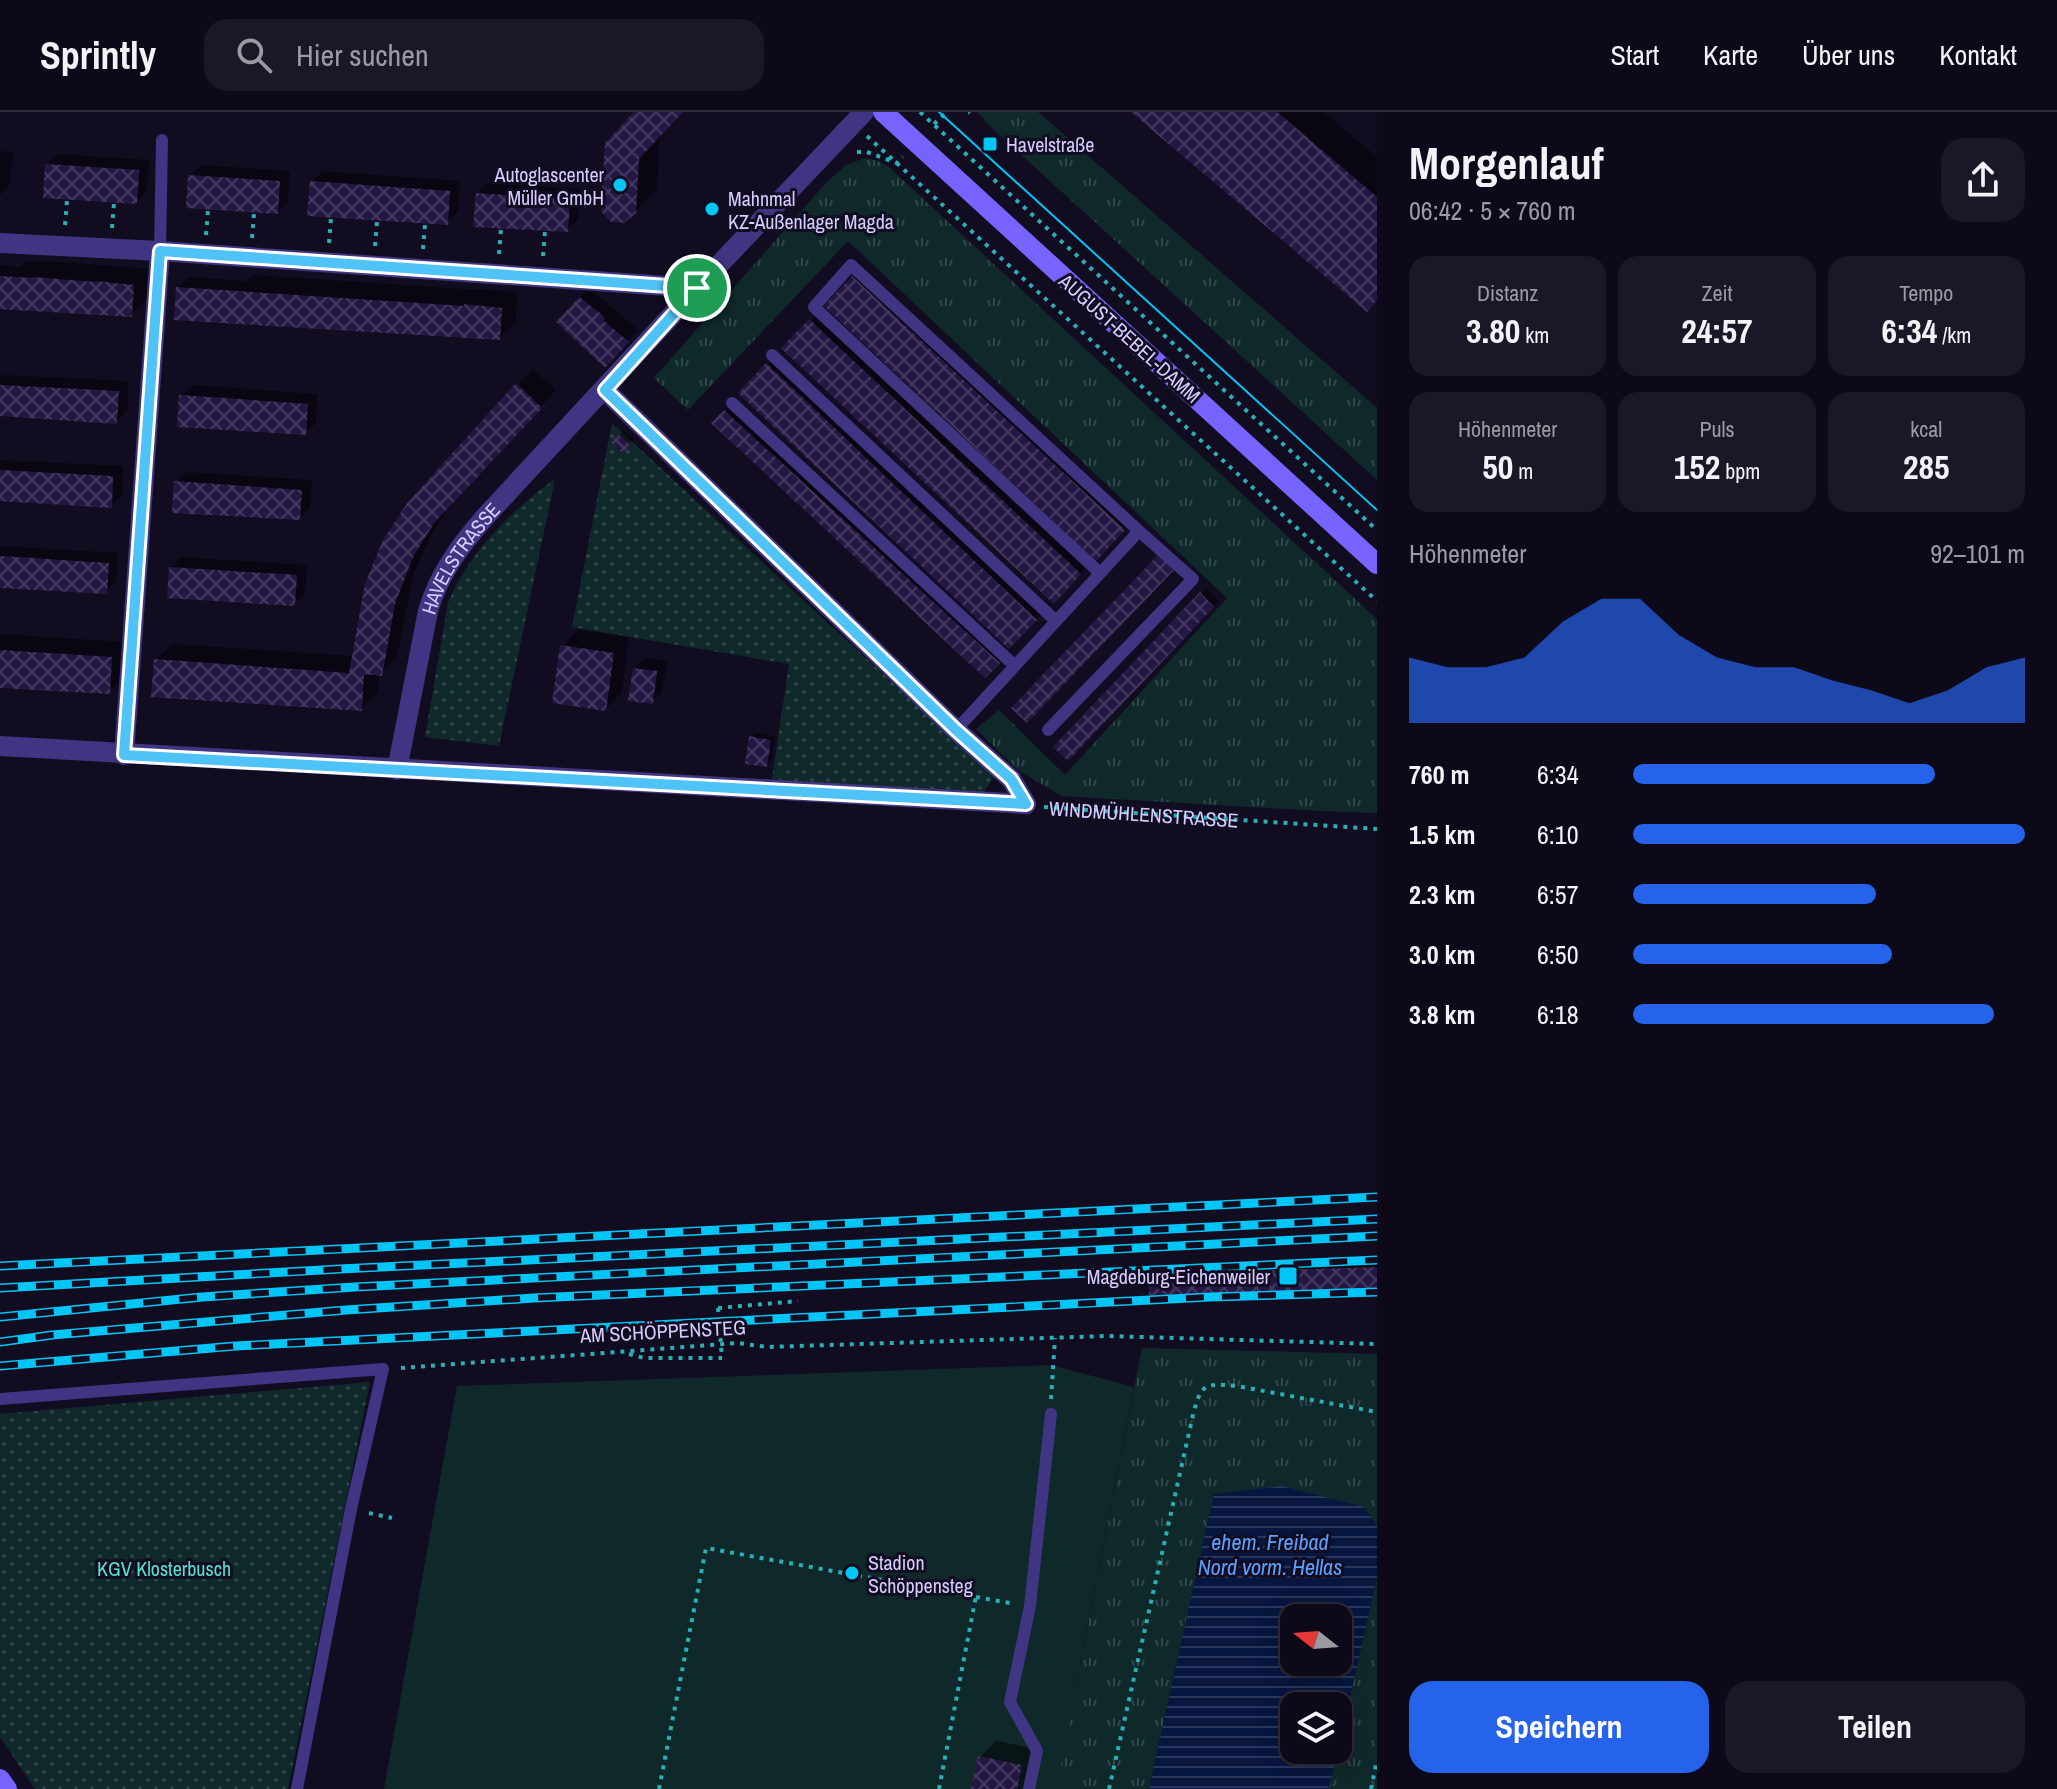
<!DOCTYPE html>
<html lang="de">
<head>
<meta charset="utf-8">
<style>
	body { margin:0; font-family:"Archivo Narrow",sans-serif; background:#1c1726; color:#f1f3f6; height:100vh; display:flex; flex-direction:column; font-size:30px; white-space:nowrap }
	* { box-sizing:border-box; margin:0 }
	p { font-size:26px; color:#9b9aa2 }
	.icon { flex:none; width:44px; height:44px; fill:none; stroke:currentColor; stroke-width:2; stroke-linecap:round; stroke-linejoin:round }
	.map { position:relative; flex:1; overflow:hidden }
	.side { display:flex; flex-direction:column; background:#0e0919; width:680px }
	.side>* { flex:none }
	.needle { width:52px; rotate:287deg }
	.controls { position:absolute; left:1280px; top:1492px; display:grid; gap:16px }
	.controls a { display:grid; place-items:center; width:72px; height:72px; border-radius:16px; background:#0e0919; box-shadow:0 4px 20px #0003,0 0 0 2px #2e2a38; font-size:40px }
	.pin { position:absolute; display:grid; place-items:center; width:68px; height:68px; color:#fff; margin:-34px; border:4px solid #fff; border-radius:50%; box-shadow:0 2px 8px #0007 }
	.round { display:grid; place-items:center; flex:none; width:84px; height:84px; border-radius:24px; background:#1c1726 }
	.summary { display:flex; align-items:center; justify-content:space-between; height:136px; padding:0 32px }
	h1 { font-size:44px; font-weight:700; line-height:60px }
	.stats { display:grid; grid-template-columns:repeat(3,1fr); gap:12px; height:136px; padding:8px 32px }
	.stats div { display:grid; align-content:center; border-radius:20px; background:#1c1726; text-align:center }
	.stats b { font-size:34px; font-weight:700 }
	.stats small { font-size:22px; font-weight:400 }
	.stats p { font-size:22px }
	.chart { height:224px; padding:16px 32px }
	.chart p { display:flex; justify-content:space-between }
	.chart svg { width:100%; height:144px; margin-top:8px; fill:#2563eb; opacity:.7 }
	.cta { display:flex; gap:16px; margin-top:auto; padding:16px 32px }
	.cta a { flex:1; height:92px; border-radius:24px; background:#2563eb; color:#fff; font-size:32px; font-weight:700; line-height:92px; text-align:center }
	.cta a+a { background:#1c1726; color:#f1f3f6 }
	ul { padding:0 32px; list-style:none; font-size:26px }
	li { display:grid; grid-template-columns:128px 96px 1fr; align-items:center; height:60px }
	li i { height:20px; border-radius:10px; background:#2563eb }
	header { display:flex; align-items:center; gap:48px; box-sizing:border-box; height:112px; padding:0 40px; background:#0e0919; border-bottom:2px solid #2e2a38 }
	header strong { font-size:38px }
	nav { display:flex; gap:44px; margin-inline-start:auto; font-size:28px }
	.search { width:560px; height:72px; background:#1c1726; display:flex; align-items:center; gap:20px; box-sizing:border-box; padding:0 28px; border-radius:24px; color:#9b9aa2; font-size:30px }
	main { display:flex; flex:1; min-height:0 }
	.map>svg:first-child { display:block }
	.grass { fill:url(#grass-tufts) }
	.park { fill:url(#park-dots) }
	.pitch { fill:#0f292b }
	.water { fill:url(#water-rules); fill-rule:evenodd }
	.shadow { fill:#0007 }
	.building { fill:url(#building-cross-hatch) }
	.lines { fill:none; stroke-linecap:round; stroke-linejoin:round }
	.path { stroke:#29b0b6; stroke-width:4; stroke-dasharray:4 6; stroke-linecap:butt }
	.lane { stroke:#403582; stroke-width:12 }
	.street { stroke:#403582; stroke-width:20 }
	.secondary { stroke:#7763ff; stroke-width:20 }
	.tram { stroke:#00c5f7; stroke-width:2 }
	.rail-casing { stroke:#00c5f7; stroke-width:9 }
	.rail { stroke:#120c21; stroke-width:6; stroke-dasharray:18; stroke-linecap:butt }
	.path-bridge { stroke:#29b0b6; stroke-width:4; stroke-dasharray:4 6; stroke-linecap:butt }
	.route-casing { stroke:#fff; stroke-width:16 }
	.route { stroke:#4fc3f7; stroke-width:10 }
	.poi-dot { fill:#00c5f7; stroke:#120c21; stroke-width:3 }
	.labels { text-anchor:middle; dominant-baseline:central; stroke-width:6; stroke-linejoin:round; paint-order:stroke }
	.poi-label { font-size:20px; fill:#d7ccff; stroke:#120c21; text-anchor:start }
	.street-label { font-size:20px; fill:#d7ccff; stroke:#120c21 }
	.park-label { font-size:20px; fill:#53e4cf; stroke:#120c21 }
	.water-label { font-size:22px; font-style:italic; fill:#5aa1ff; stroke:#120c21 }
</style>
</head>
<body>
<header>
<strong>Sprintly</strong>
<div class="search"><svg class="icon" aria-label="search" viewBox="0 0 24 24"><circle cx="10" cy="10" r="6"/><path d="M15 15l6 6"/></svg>Hier suchen</div>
<nav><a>Start</a><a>Karte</a><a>Über uns</a><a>Kontakt</a></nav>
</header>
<main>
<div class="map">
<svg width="1377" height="1677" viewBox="0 0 1377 1677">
	<defs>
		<pattern id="grass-tufts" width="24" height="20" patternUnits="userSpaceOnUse" patternTransform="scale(2)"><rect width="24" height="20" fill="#0f292b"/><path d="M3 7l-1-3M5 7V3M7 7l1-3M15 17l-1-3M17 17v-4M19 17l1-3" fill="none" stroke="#31474b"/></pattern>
		<pattern id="park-dots" width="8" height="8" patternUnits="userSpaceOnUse" patternTransform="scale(2)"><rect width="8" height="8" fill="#0f292b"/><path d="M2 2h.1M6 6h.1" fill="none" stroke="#31474b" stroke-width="1.8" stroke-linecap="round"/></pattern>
		<pattern id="water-rules" width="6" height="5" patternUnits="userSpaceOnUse" patternTransform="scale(2)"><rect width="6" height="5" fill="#07163f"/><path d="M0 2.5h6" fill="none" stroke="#2a375c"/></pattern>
		<pattern id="building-cross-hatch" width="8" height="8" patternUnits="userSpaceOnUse" patternTransform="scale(2)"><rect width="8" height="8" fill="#251743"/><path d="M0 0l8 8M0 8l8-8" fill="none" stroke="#44385f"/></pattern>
	</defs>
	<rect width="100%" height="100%" fill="#120c21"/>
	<!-- grass -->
	<path class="grass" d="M 977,0 L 1038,0 L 1377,296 L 1377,368 L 992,16 Z
		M 865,46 L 878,49 L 890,56 L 1377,507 L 1377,701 L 1320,699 L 1062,684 L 1018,658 L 976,617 L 999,598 L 1065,663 L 1227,486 L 848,129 L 688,298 L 654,266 L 826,71 L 846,53 Z
		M 1142,1236 L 1377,1242 L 1377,1414 L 1364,1395 L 1214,1382 L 1149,1677 L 1056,1677 Z
		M 1377,1465 L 1377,1677 L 1329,1677 Z"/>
	<!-- park -->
	<path class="park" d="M 612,311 L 994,665 L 981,685 L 772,667 L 789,552 L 572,515 Z
		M 555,367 L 499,634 L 425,625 L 448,491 C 469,441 510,399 555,367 Z
		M 370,1270 L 288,1677 L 35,1677 L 0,1625 L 0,1302 Z"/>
	<!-- pitch -->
	<path class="pitch" d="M 1051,1253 L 1134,1275 L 1056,1677 L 384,1677 L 457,1274 Z"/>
	<!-- water -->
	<path class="water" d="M 1282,1374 L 1364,1395 L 1377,1414 L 1377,1465 L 1338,1638 L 1338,1594 L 1294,1594 L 1294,1638 L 1338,1638 L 1329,1677 L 1149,1677 L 1214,1382 ZM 1294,1506 L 1338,1506 L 1338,1550 L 1294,1550 Z"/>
	<!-- shadow -->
	<path class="shadow" d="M 636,0 L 682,0 L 660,24 L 657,77 L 635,100 Z
		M 1136,0 L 1324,0 L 1377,45 L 1377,187 Z
		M 0,39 L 13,40 L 10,72 L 0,83 Z
		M 58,42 L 149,48 L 147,79 L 136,90 L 47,53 Z
		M 201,53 L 290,59 L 288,90 L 277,100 L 190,64 Z
		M 322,59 L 460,69 L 458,100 L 447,111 L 312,70 Z
		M 488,71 L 580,77 L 578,108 L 567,118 L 477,82 Z
		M 26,149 L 50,149 L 150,157 L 148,187 L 131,203 L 0,195 L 0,153 L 20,155 Z
		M 858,161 L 1128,412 L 1096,446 L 827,194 Z
		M 253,163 L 481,178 L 482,177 L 517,180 L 516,210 L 499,226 L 178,176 L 189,165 L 247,169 Z
		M 590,176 L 638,218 L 615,243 L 580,186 Z
		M 815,204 L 1085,456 L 1054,489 L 784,236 Z
		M 772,248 L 1040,502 L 1009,534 L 741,281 Z
		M 533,257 L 556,278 L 450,393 L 429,427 L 413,464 L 397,545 L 381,562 L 379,562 L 378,581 L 361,597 L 155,548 L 172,532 L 354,544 L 367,473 L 517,273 Z
		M 3,263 L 129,269 L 127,299 L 116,310 L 0,302 L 0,265 Z
		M 192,273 L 317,282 L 316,311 L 305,321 L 181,284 Z
		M 730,294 L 1003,545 L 985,563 L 714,311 Z
		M 624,319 L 634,327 L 623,338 L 619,323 Z
		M 0,348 L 123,354 L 122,383 L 111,394 L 0,387 Z
		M 187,360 L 312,368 L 310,396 L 300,406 L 176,370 Z
		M 0,434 L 118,441 L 116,469 L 106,480 L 0,474 Z
		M 181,445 L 307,453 L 305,482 L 294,492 L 171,456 Z
		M 1206,477 L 1218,489 L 1068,647 L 1056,635 Z
		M 578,518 L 629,525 L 622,580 L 606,597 L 562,534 Z
		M 0,522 L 127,530 L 126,564 L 109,580 L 0,574 Z
		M 645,546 L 667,549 L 662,580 L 652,590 L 634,556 Z
		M 756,621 L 775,624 L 771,648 L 766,653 L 751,625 Z
		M 1377,1151 L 1377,1175 L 1151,1162 L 1155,1158 Z
		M 996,1629 L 1037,1637 L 1029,1677 L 973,1677 L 980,1645 Z"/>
	<!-- building -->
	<path class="building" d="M 634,0 L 683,0 L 639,47 L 636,101 L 624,111 L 611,110 L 601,99 L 605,31 Z
		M 1131,0 L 1277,0 L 1377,85 L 1377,188 L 1367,200 Z
		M 45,52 L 139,58 L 137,92 L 43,86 Z
		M 188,63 L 280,69 L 278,102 L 186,96 Z
		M 310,69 L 450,79 L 448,113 L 307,104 Z
		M 476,81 L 570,87 L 568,120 L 473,115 Z
		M 0,164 L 32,166 L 32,165 L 96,170 L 96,169 L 134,173 L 132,205 L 0,197 Z
		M 852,164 L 1125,418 L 1096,449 L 824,194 Z
		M 176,175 L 464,194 L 464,192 L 502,196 L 500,228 L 174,208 Z
		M 579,185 L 601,202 L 605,207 L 603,208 L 629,230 L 605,256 L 556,210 Z
		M 809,207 L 1081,462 L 1054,492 L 781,236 Z
		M 766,251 L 1037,508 L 1009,537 L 738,281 Z
		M 516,271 L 542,296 L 434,411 L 413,445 L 395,492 L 382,564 L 364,562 L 362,599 L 151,585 L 154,547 L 349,561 L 365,472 L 383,428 L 408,390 Z
		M 0,273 L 119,279 L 117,312 L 0,304 Z
		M 179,283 L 308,292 L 306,323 L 177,315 Z
		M 724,298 L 1000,551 L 985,566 L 711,311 Z
		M 618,322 L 631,333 L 623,341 L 611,330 Z
		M 0,358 L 113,364 L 112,396 L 0,389 Z
		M 174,369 L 302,378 L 300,408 L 172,401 Z
		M 1161,440 L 1177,455 L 1027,611 L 1011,596 Z
		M 0,444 L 109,451 L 107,482 L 0,476 Z
		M 169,455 L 297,463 L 295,494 L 167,486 Z
		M 1200,480 L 1214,495 L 1068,649 L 1053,635 Z
		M 560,533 L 614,541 L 606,599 L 552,591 Z
		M 0,538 L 112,545 L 110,582 L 0,576 Z
		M 633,556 L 657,559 L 653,592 L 628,589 Z
		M 749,624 L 771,628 L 767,655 L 745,652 Z
		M 1377,1155 L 1377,1177 L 1149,1184 L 1149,1162 Z
		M 978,1644 L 1022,1653 L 1017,1677 L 971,1677 Z"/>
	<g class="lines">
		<!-- path -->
		<g class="path">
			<path d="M 920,0 L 1377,418"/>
			<path d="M 969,0 L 970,1"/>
			<path d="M 934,12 L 947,0"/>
			<path d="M 867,24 L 1377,489"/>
			<path d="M 857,40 L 867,40 L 897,51 L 903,45"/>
			<path d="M 65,113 L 67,88"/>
			<path d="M 112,116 L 114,91"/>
			<path d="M 206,123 L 208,98"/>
			<path d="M 252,126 L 254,101"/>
			<path d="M 329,131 L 331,106"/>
			<path d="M 375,134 L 377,109"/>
			<path d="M 423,137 L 425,112"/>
			<path d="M 499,142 L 501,116"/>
			<path d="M 543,144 L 545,119"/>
			<path id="s1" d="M 1044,695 L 1377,717"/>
			<path d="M 718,1196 L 798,1189"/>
			<path d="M 629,1242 L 644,1246 L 722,1246"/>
			<path d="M 401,1256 L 738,1231 L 767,1235 L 1107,1224 L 1377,1232"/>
			<path d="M 1051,1287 L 1055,1226"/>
			<path d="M 369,1401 L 392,1406"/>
			<path d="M 659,1677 L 706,1436 L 1015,1492"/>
			<path d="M 939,1677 L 976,1484"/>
			<path d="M 1109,1677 L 1193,1303 C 1201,1271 1205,1271 1237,1274 L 1377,1300"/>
			<path d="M 1371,1677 L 1377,1648"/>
		</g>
		<!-- lane -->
		<path class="lane" d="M 160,139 L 162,28
			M 772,243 L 1056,509
			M 732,291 L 1015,554
			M 956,618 L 1139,419
			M 1048,618 L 1193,467 L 1139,419 L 851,153 L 814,195 L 1100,461
			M 0,1287 L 383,1257 L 351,1397 L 297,1677
			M 1029,1677 L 1037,1639 L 1010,1590 L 1030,1494 L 1051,1302"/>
		<!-- street -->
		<g class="street">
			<path d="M 0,131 L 160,139 L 697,176"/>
			<path d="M 605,278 L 956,618 L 1011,667 L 1026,692"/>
			<path d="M 0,634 L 1026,692"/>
			<path d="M 124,643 L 160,139"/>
			<path id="s2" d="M 397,658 L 428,499 C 439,462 459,435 484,406 L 697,176 L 864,0"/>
		</g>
		<!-- secondary -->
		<path class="secondary" d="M 883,0 L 1377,452
			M 0,1667 L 7,1677"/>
		<!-- tram -->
		<path class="tram" d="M 939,0 L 1377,398"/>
		<!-- rail casing -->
		<g class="rail-casing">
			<path id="rail" d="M 0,1154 L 1377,1085
				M 0,1176 L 340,1157 L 1377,1107
				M 0,1205 L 202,1185 L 355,1175 L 1377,1124
				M 0,1230 L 52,1223 L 346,1198 L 534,1186 L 1377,1148
				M 0,1254 L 235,1234 L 1210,1185 L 1377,1180"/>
		</g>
		<!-- rail -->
		<use href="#rail" class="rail"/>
		<!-- path-bridge -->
		<path class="path-bridge" d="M 718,1196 L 722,1246"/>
	</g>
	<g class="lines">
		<!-- route casing -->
		<g class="route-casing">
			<path id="route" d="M 160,139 L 697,176 L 605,278 L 956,618 L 1011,667 L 1026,692 L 124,643 Z"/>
		</g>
		<!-- route -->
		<use href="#route" class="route"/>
	</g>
	<!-- markers -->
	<g class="poi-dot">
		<rect x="982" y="24" width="16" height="16" rx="4"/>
		<circle cx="620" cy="73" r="8"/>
		<circle cx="712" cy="97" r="8"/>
		<rect x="1278" y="1154" width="20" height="20" rx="4"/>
		<circle cx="852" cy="1461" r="8"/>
	</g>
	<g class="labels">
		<!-- poi labels -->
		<g class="poi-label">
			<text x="1006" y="32">Havelstraße</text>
			<text x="604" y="62" text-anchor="end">Autoglascenter<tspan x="604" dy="23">Müller GmbH</tspan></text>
			<text x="728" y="86">Mahnmal<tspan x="728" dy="23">KZ-Außenlager Magda</tspan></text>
			<text x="1270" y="1164" text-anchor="end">Magdeburg-Eichenweiler</text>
			<text x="868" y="1450">Stadion<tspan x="868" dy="23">Schöppensteg</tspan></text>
		</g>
		<!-- street labels -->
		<g class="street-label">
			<text transform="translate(1130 226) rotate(42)">AUGUST-BEBEL-DAMM</text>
			<text stroke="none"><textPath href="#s2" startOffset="224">HAVELSTRASSE</textPath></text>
			<text stroke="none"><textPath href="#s1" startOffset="100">WINDMÜHLENSTRASSE</textPath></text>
			<text transform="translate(663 1219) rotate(-3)">AM SCHÖPPENSTEG</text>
		</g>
		<!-- park labels -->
		<g class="park-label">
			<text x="164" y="1456">KGV Klosterbusch</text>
		</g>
		<!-- water labels -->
		<g class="water-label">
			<text x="1270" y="1430">ehem. Freibad<tspan x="1270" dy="25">Nord vorm. Hellas</tspan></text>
		</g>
	</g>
</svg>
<div class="controls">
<a><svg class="needle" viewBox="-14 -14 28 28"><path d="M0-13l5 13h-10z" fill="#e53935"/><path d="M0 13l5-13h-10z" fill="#9b9aa2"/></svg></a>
<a><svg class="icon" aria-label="layers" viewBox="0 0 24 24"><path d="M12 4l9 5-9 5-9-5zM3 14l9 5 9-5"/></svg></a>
</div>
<div class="pin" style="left:697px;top:176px;background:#1e9e55"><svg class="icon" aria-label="arrive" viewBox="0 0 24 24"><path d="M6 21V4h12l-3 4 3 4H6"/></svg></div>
</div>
<section class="side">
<div class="summary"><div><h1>Morgenlauf</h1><p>06:42 · 5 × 760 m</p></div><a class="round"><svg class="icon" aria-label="share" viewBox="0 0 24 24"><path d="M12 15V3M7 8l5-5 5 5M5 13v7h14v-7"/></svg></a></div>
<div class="stats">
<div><p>Distanz</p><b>3.80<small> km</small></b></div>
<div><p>Zeit</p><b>24:57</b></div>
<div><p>Tempo</p><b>6:34<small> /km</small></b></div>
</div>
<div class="stats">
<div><p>Höhenmeter</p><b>50<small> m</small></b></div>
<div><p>Puls</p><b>152<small> bpm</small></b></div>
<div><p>kcal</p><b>285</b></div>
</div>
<div class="chart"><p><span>Höhenmeter</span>92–101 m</p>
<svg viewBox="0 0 160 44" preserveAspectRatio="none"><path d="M0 44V24L10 27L20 27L30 24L40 13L50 6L60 6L70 17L80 24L90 27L100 27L110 31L120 34L130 38L140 34L150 27L160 24V44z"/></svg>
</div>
<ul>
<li><b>760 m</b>6:34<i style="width:77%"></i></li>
<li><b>1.5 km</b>6:10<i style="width:100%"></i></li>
<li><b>2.3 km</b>6:57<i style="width:62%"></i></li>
<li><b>3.0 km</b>6:50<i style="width:66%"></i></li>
<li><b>3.8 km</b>6:18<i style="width:92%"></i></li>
</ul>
<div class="cta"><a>Speichern</a><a>Teilen</a></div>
</section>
</main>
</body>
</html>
